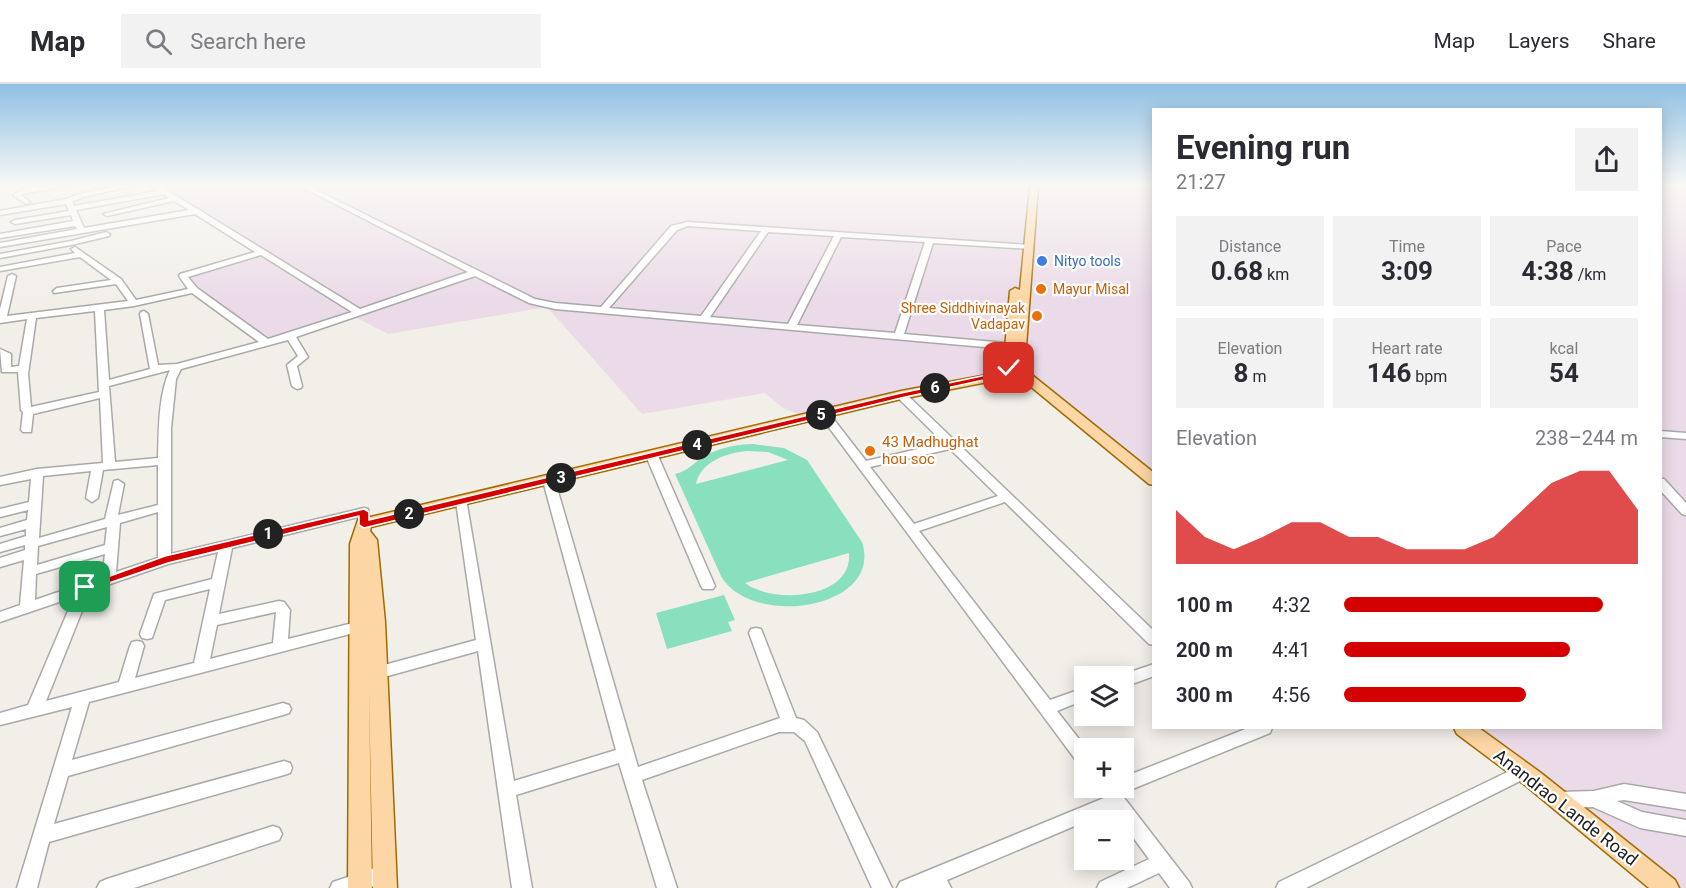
<!DOCTYPE html>
<html lang="en">
<head>
<meta charset="utf-8">
<style>
	body { margin:0; font-family:Roboto,sans-serif; background:#f2f2f3; color:#2b2b33; height:100vh; display:flex; flex-direction:column; font-size:22px; white-space:nowrap }
	* { box-sizing:border-box; margin:0 }
	p { font-size:20px; color:#7c7c81 }
	.icon { flex:none; width:33px; height:33px; fill:none; stroke:currentColor; stroke-width:2; stroke-linecap:round; stroke-linejoin:round }
	.map { position:relative; flex:1; overflow:hidden }
	.sheet { position:absolute; left:1152px; top:24px; width:510px; height:621px; display:flex; flex-direction:column; background:#fff; border-radius:0px; box-shadow:0 3px 15px #0003 }
	.sheet>* { flex:none }
	.controls { position:absolute; left:1074px; top:582px; display:grid; gap:12px }
	.controls a { display:grid; place-items:center; width:60px; height:60px; border-radius:0px; background:#fff; box-shadow:0 3px 15px #0003; font-size:30px }
	.pin { position:absolute; display:grid; place-items:center; width:51px; height:51px; color:#fff; margin:-26px; border-radius:12px; box-shadow:0 3px 9px #0006 }
	.km { position:absolute; width:30px; height:30px; margin:-15px; border-radius:50%; background:#222; color:#fff; font-size:16px; line-height:30px; text-align:center }
	.round { display:grid; place-items:center; flex:none; width:63px; height:63px; border-radius:0px; background:#f2f2f3 }
	.overview { display:flex; align-items:center; justify-content:space-between; height:102px; padding:0 24px }
	h1 { font-size:33px; font-weight:700; line-height:45px }
	.figures { display:grid; grid-template-columns:repeat(3,1fr); gap:9px; height:102px; padding:6px 24px }
	.figures div { display:grid; align-content:center; border-radius:0px; background:#f2f2f3; text-align:center }
	.figures b { font-size:26px; font-weight:700 }
	.figures small { font-size:16px; font-weight:400 }
	.figures p { font-size:16px }
	.chart { height:168px; padding:12px 24px }
	.chart p { display:flex; justify-content:space-between }
	.chart svg { width:100%; height:108px; margin-top:6px; fill:#d40000; opacity:.7 }
	ul { padding:0 24px; list-style:none; font-size:20px }
	li { display:grid; grid-template-columns:96px 72px 1fr; align-items:center; height:45px }
	li i { height:15px; border-radius:8px; background:#d40000 }
	header { display:flex; align-items:center; gap:36px; box-sizing:border-box; height:84px; padding:0 30px; background:#fff; border-bottom:2px solid #e1e1e2 }
	header strong { font-size:28px }
	nav { display:flex; gap:33px; margin-inline-start:auto; font-size:21px }
	.search { width:420px; height:54px; background:#f2f2f3; display:flex; align-items:center; gap:15px; box-sizing:border-box; padding:0 21px; border-radius:0px; color:#7c7c81; font-size:22px }
	.map>svg:first-child { display:block }
	.industrial { fill:#ebdbe8 }
	.pitch { fill:#88e0be; fill-rule:evenodd }
	.lines { fill:none; stroke-linecap:round; stroke-linejoin:round }
	.minor-casing { stroke:#a9a9a9; stroke-width:3 }
	.major-casing { stroke:#a06b00; stroke-width:3 }
	.minor { fill:#fff; fill-rule:evenodd }
	.major { fill:#fcd6a4; fill-rule:evenodd }
	.route { fill:#d40000; stroke:#fff; stroke-width:1.5 }
	.shop-dot { fill:#3f7fe0; stroke:#fff; stroke-width:2 }
	.food-dot { fill:#e8710a; stroke:#fff; stroke-width:2 }
	.labels { text-anchor:middle; dominant-baseline:central; stroke-width:4.5; stroke-linejoin:round; paint-order:stroke }
	.far-shop-label { font-size:14px; fill:#366cbe; stroke:#fff; text-anchor:start }
	.far-food-label { font-size:14px; fill:#c56008; stroke:#fff; text-anchor:start }
	.food-label { font-size:15px; fill:#c56008; stroke:#fff; text-anchor:start }
	.near-street-label { font-size:18px; fill:#222; stroke:#fff }
</style>
</head>
<body>
<header>
<strong>Map</strong>
<div class="search"><svg class="icon" aria-label="search" viewBox="0 0 24 24"><circle cx="10" cy="10" r="6"/><path d="M15 15l6 6"/></svg>Search here</div>
<nav><a>Map</a><a>Layers</a><a>Share</a></nav>
</header>
<div class="map">
<svg width="1686" height="804" viewBox="0 0 1686 804">
	<rect width="100%" height="100%" fill="#f2efe9"/>
	<!-- industrial -->
	<path class="industrial" d="M 146,102 L 1153,102 L 1153,390 L 1023,288 L 816,337 L 783,324 L 765,309 L 642,330 L 547,223 L 388,250 L 347,229 L 258,259 L 176,190 L 256,167 Z
		M 1660,102 L 1686,102 L 1686,804 L 1681,804 L 1477,644 L 1660,644 Z"/>
	<!-- pitch -->
	<path class="pitch" d="M 753,360 L 784,364 L 807,376 L 862,458 C 884,525 751,545 721,492 L 675,390 C 688,387 692,380 703,373 C 718,364 736,360 753,360 ZM 747,367 L 768,368 L 788,376 L 696,400 C 701,377 727,369 747,367 ZM 849,469 C 853,516 772,520 745,499 Z
		M 724,511 L 735,536 L 728,538 L 732,547 L 667,565 L 656,529 Z"/>
	<g class="lines">
		<!-- minor casing -->
		<g class="minor-casing">
			<path id="minor" d="M 30,102 L 37,102 L 37,104 L 67,102 L 27,109 L 21,111 L 30,118 L 26,120 L 13,111 Z
				M 117,102 L 131,102 L 83,113 L 72,118 L 74,122 L 158,107 L 152,102 L 160,102 L 360,225 L 468,188 L 300,102 L 308,102 L 535,215 L 555,219 L 601,223 L 671,142 L 688,138 L 1029,161 L 1033,163 L 1032,165 L 933,159 L 904,250 L 1019,260 L 1024,263 L 1019,266 L 555,225 L 529,219 L 475,192 L 296,253 L 308,273 L 297,282 L 302,302 L 301,304 L 297,305 L 292,302 L 287,281 L 298,272 L 288,256 L 181,285 L 176,295 L 171,344 L 171,470 L 364,424 L 368,425 L 370,440 L 368,443 L 360,443 L 358,433 L 232,464 L 219,530 L 279,517 L 284,518 L 290,526 L 288,555 L 365,536 L 370,537 L 372,541 L 370,545 L 365,546 L 89,618 L 72,676 L 283,619 L 289,621 L 291,625 L 289,629 L 283,631 L 68,692 L 54,740 L 284,677 L 290,679 L 292,684 L 290,689 L 284,691 L 49,758 L 37,804 L 17,804 L 72,623 L 0,641 L 0,629 L 28,621 L 74,513 L 0,538 L 0,528 L 20,521 L 24,476 L 0,483 L 0,474 L 25,466 L 25,461 L 0,468 L 0,460 L 26,452 L 26,445 L 0,452 L 0,444 L 27,436 L 28,426 L 0,433 L 0,425 L 29,418 L 31,395 L 0,401 L 0,393 L 37,385 L 103,379 L 100,314 L 33,330 L 31,348 L 23,348 L 21,346 L 23,328 L 21,326 L 18,288 L 2,288 L 0,265 L 11,270 L 11,283 L 19,282 L 27,235 L 0,239 L 0,225 L 8,192 L 12,190 L 16,192 L 7,232 L 128,217 L 116,200 L 54,209 L 53,207 L 57,204 L 111,196 L 80,173 L 0,187 L 0,183 L 75,169 L 71,165 L 75,163 L 121,195 L 136,216 L 188,205 L 179,192 L 180,190 L 255,168 L 195,130 L 0,163 L 0,159 L 77,145 L 75,142 L 0,154 L 0,150 L 73,137 L 71,131 L 15,140 L 11,138 L 15,136 L 69,127 L 66,120 L 0,131 L 0,127 L 66,115 L 79,110 ZM 164,110 L 169,114 L 103,130 L 107,132 L 174,117 L 189,126 L 84,144 L 76,126 ZM 688,142 L 761,147 L 701,232 L 609,224 L 677,146 ZM 768,148 L 834,152 L 788,240 L 710,233 ZM 841,153 L 925,158 L 895,249 L 797,241 ZM 261,171 L 352,228 L 268,255 L 197,204 L 188,193 ZM 192,209 L 259,258 L 177,280 L 158,281 L 148,230 L 144,227 L 141,228 L 140,230 L 150,285 L 109,296 L 104,226 L 134,222 ZM 95,227 L 99,308 L 31,323 L 28,290 L 36,234 ZM 170,286 C 158,312 159,346 158,374 L 115,378 L 109,302 ZM 158,381 L 158,421 L 118,431 L 124,400 L 118,396 L 114,397 L 105,435 L 39,454 L 43,392 L 91,387 L 86,414 L 92,418 L 98,414 L 103,386 ZM 158,428 L 158,474 L 116,488 L 120,439 ZM 107,443 L 105,461 L 37,481 L 38,462 ZM 218,468 L 212,495 L 154,510 L 140,550 L 142,554 L 147,555 L 152,554 L 165,516 L 210,505 L 194,579 L 135,594 L 144,562 L 142,558 L 137,557 L 132,558 L 130,562 L 119,598 L 46,617 L 90,507 L 168,480 ZM 105,470 L 102,493 L 35,516 L 36,490 ZM 276,528 L 273,559 L 210,575 L 217,541 Z
				M 106,148 L 110,150 L 109,152 L 71,161 L 0,174 L 0,170 L 71,157 Z
				M 901,308 L 905,309 L 1154,547 L 1154,561 L 1149,560 L 1005,418 L 919,447 L 1050,616 L 1084,604 L 1084,616 L 1057,627 L 1086,664 L 1084,664 L 1084,681 L 1078,679 L 819,330 L 820,328 L 828,328 L 866,377 L 944,359 L 897,313 L 896,311 ZM 950,365 L 998,412 L 914,440 L 870,383 Z
				M 1660,347 L 1686,349 L 1686,355 L 1660,353 Z
				M 652,369 L 658,372 L 715,502 L 713,505 L 703,505 L 701,502 L 646,372 Z
				M 549,393 L 555,397 L 638,683 L 780,634 L 749,549 L 751,545 L 756,544 L 761,545 L 796,634 L 804,636 L 817,648 L 892,804 L 872,804 L 805,657 L 794,648 L 779,648 L 642,696 L 677,804 L 657,804 L 619,679 L 516,711 L 532,804 L 512,804 L 478,567 L 377,595 L 372,593 L 369,589 L 372,585 L 377,583 L 476,556 L 456,418 L 458,415 L 466,415 L 514,697 L 616,666 L 543,397 Z
				M 1660,395 L 1664,395 L 1686,419 L 1686,431 L 1682,430 L 1660,406 Z
				M 1154,580 L 1154,592 L 1124,603 L 1124,592 L 1119,592 Z
				M 1248,644 L 1272,644 L 1270,649 L 1130,706 L 1124,708 L 1118,706 L 1189,798 L 1192,804 L 1170,804 L 1159,789 L 1127,804 L 1097,804 L 1100,798 L 1149,775 L 1124,741 L 1124,736 L 1120,736 L 1113,726 L 1084,736 L 1084,738 L 947,796 L 951,804 L 897,804 L 900,798 L 1104,714 L 1098,704 L 1116,704 L 1118,706 L 1117,704 L 1124,704 L 1124,693 Z
				M 1522,681 L 1528,683 L 1530,688 L 1528,693 L 1306,804 L 1276,804 L 1279,798 Z
				M 1624,700 L 1686,710 L 1686,726 L 1624,716 L 1617,717 L 1642,728 L 1686,736 L 1686,752 L 1640,744 L 1593,723 L 1560,724 L 1554,721 L 1551,716 L 1554,711 L 1560,708 L 1594,707 Z
				M 273,742 L 279,744 L 282,750 L 279,756 L 273,758 L 134,804 L 97,804 L 100,798 L 107,795 Z
				M 384,781 L 391,784 L 393,790 L 391,796 L 368,804 L 330,804 L 333,798 Z"/>
		</g>
		<!-- major casing -->
		<g class="major-casing">
			<path id="major" d="M 1030,102 L 1038,102 L 1026,263 L 1027,287 L 1154,389 L 1154,401 L 1149,400 L 1018,292 L 901,315 L 371,443 L 370,447 L 377,456 L 385,538 L 397,804 L 373,804 L 369,607 L 372,804 L 348,804 L 350,460 L 358,436 L 901,307 L 1003,288 L 1010,207 L 1015,204 L 1020,206 Z
				M 1454,644 L 1479,644 L 1541,689 L 1675,796 L 1679,804 L 1649,804 L 1525,701 L 1457,650 Z"/>
		</g>
		<!-- minor -->
		<use href="#minor" class="minor"/>
		<!-- major -->
		<use href="#major" class="major"/>
	</g>
	<!-- sky -->
	<linearGradient id="sky" x2="0" y2="1"><stop stop-color="#8fc0e4"/><stop offset="0.47" stop-color="#f9f8f5"/><stop offset="1" stop-color="#f9f8f5" stop-opacity="0"/></linearGradient>
	<rect width="1686" height="215" fill="url(#sky)"/>
	<!-- route -->
	<path class="route" d="M 1006,282 L 1012,282 L 1011,290 L 901,314 L 364,444 L 359,441 L 359,432 L 168,479 L 85,507 L 80,503 L 165,472 L 364,425 L 369,428 L 369,436 L 901,309 L 1005,287 Z"/>
	<!-- markers -->
	<circle class="shop-dot" cx="1042" cy="177" r="6"/>
	<g class="food-dot">
		<circle cx="1041" cy="205" r="6"/>
		<circle cx="1037" cy="232" r="6"/>
		<circle cx="870" cy="367" r="6"/>
	</g>
	<g class="labels">
		<!-- far-shop labels -->
		<g class="far-shop-label">
			<text x="1054" y="177">Nityo tools</text>
		</g>
		<!-- far-food labels -->
		<g class="far-food-label">
			<text x="1053" y="205">Mayur Misal</text>
			<text x="1025" y="224" text-anchor="end">Shree Siddhivinayak<tspan x="1025" dy="16">Vadapav</tspan></text>
		</g>
		<!-- food labels -->
		<g class="food-label">
			<text x="882" y="358">43 Madhughat<tspan x="882" dy="17">hou soc</tspan></text>
		</g>
		<!-- near-street labels -->
		<g class="near-street-label">
			<text transform="translate(1566 723) rotate(38)">Anandrao Lande Road</text>
		</g>
	</g>
</svg>
<div class="controls">
<a><svg class="icon" aria-label="layers" viewBox="0 0 24 24"><path d="M12 4l9 5-9 5-9-5zM3 14l9 5 9-5"/></svg></a>
<a>+</a>
<a>−</a>
</div>
<div class="pin" style="left:85px;top:503px;background:#1e9e55"><svg class="icon" aria-label="arrive" viewBox="0 0 24 24"><path d="M6 21V4h12l-3 4 3 4H6"/></svg></div>
<div class="pin" style="left:1009px;top:284px;background:#d93025"><svg class="icon" aria-label="check" viewBox="0 0 24 24"><path d="M5 12l5 5 9-10"/></svg></div>
<b class="km" style="left:268px;top:450px">1</b>
<b class="km" style="left:409px;top:430px">2</b>
<b class="km" style="left:561px;top:394px">3</b>
<b class="km" style="left:697px;top:361px">4</b>
<b class="km" style="left:821px;top:331px">5</b>
<b class="km" style="left:935px;top:304px">6</b>
<section class="sheet">
<div class="overview"><div><h1>Evening run</h1><p>21:27</p></div><a class="round"><svg class="icon" aria-label="share" viewBox="0 0 24 24"><path d="M12 15V3M7 8l5-5 5 5M5 13v7h14v-7"/></svg></a></div>
<div class="figures">
<div><p>Distance</p><b>0.68<small> km</small></b></div>
<div><p>Time</p><b>3:09</b></div>
<div><p>Pace</p><b>4:38<small> /km</small></b></div>
</div>
<div class="figures">
<div><p>Elevation</p><b>8<small> m</small></b></div>
<div><p>Heart rate</p><b>146<small> bpm</small></b></div>
<div><p>kcal</p><b>54</b></div>
</div>
<div class="chart"><p><span>Elevation</span>238–244 m</p>
<svg viewBox="0 0 160 44" preserveAspectRatio="none"><path d="M0 44V22L10 33L20 38L30 33L40 27L50 27L60 33L70 33L80 38L90 38L100 38L110 33L120 22L130 11L140 6L150 6L160 22V44z"/></svg>
</div>
<ul>
<li><b>100 m</b>4:32<i style="width:88%"></i></li>
<li><b>200 m</b>4:41<i style="width:77%"></i></li>
<li><b>300 m</b>4:56<i style="width:62%"></i></li>
</ul>
</section>
</div>
</body>
</html>
